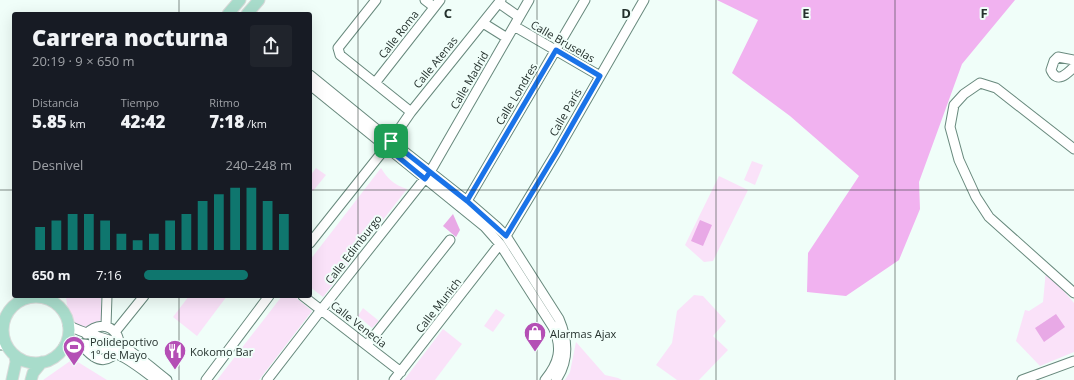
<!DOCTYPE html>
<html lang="es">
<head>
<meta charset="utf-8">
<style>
	body { margin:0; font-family:"Open Sans",sans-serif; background:#20242c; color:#f1f3f6; height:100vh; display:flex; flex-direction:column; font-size:15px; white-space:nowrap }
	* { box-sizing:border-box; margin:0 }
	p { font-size:13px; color:#9ea1a6 }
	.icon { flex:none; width:22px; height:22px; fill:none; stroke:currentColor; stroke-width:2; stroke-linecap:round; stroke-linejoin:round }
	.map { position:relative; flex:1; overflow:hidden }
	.side { position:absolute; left:12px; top:12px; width:300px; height:286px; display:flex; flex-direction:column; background:#171b24; border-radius:4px; box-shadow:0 4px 16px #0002 }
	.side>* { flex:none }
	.pin { position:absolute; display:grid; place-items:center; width:34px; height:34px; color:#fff; margin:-17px; border-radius:8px; box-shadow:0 2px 6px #0006 }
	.round { display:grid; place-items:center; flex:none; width:42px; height:42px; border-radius:4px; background:#20242c }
	.head { display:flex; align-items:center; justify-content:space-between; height:68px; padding:0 20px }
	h1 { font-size:22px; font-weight:800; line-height:30px }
	.stats { display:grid; grid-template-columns:repeat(3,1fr); gap:6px; height:68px; padding:4px 20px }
	.stats div { display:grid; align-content:center }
	.stats b { font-size:17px; font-weight:800 }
	.stats small { font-size:11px; font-weight:400 }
	.stats p { font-size:11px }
	.chart { height:112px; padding:8px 20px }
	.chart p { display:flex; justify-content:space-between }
	.chart svg { width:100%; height:72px; margin-top:4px; stroke:#0f766e; stroke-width:6 }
	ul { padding:0 20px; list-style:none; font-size:13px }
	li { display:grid; grid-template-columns:64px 48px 1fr; align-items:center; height:30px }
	li i { height:10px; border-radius:5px; background:#0f766e }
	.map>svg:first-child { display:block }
	.green { fill:#fae2f9 }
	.forest { fill:#f1b2f0 }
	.water { fill:#e8a9e6 }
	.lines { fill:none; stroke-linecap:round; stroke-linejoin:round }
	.minor-casing { stroke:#68897d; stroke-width:11 }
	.major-casing { stroke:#d8dad9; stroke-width:13 }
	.minor { stroke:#fff; stroke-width:9 }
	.major { stroke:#a8dccb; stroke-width:11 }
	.route-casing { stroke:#fff; stroke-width:8 }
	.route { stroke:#1a73e8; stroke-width:5 }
	.grid { fill:none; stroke:#24312d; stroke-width:1; stroke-opacity:0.55 }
	.labels { text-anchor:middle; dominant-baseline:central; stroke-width:4; stroke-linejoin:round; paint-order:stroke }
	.street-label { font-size:11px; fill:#24312d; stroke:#f0fef9 }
	.poi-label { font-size:11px; fill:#24312d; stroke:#f0fef9; text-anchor:start }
	.grid-label { font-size:13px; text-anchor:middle; font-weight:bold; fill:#24312d; stroke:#f0fef9; stroke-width:4; stroke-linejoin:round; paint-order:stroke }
</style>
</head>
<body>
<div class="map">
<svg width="1074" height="380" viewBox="0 0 1074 380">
	<rect width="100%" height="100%" fill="#f0fef9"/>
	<!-- green -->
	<path class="green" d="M 752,161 L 763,165 L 755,185 L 744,180 Z
		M 316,168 L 326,175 L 313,191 L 310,188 L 310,176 Z
		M 381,168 C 387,178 394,185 407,189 L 323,297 L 310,287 L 310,260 Z
		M 719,176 L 748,190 L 713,261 L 704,262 L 685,245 Z
		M 1046,270 L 1074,303 L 1074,352 L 1040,366 L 1016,341 L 1025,310 L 1029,311 L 1043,302 Z
		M 694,295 L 703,296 L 726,321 L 713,336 L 728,350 L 699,380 L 677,380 L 656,365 L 672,343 L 677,311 Z
		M 66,296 L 101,296 L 101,320 L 84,329 L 77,326 L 67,305 Z
		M 189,296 L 227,296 L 197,336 L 173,317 Z
		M 282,296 L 294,296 L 312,311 L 259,380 L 217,380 Z
		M 363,308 L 379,321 L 372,328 L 358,316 Z
		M 496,309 L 505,315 L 493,332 L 484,326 Z
		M 443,329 L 462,344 L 435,380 L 404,380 Z
		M 576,342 L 605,375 L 618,378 L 622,380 L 565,380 L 570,372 Z
		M 73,359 L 107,380 L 43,380 Z"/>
	<!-- forest -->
	<path class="forest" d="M 717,0 L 1015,0 L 962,64 L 919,182 L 920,209 L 899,260 L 846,296 L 807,292 L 808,253 L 859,176 L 790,116 L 732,73 L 758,20 Z"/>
	<!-- water -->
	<path class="water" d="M 453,214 L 460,230 L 456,237 L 443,226 Z
		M 700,220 L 712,225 L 703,246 L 691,241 Z
		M 1056,314 L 1065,327 L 1044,342 L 1035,328 Z"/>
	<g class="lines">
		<!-- minor casing -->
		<g class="minor-casing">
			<path id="minor" d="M 376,0 L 338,48 L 340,55 L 411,112
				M 425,0 L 434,7
				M 499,3 L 519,17
				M 483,23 L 507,38
				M 514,26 L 600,76
				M 1074,60 L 1058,57 L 1054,61 L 1051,70 C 1057,84 1067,74 1074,67
				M 310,75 L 391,141 L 467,201 L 497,227 L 506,236 L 559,319 C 568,340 569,361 556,380
				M 375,83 L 440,0
				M 310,85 L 485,227 L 500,244 L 553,327 C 563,348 559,363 545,380
				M 1074,149 L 996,88 L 980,83 L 964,94 L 954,105 L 950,127 L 959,160 L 976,197 L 989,217 L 1074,293
				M 467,201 L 585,0
				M 506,236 L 556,153 L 644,0
				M 310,243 L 391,141 L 411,112 L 501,0
				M 303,296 L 401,372
				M 68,325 C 85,335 102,336 119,344 C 136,353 151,368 167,380
				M 106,326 L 107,296
				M 0,331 L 3,329
				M 115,332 L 144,296
				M 81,344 C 88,353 99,365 111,357 C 115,354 119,349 119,344 C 120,341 118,338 117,335 C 109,322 95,325 86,334
				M 0,345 L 7,345
				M 367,345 L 450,240
				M 64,346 C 74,342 84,343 94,346 C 120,352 135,364 156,380
				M 206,380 L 269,296
				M 267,380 L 321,310 L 430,172 L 529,0
				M 394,380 L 500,244
				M 1022,380 L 1074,361"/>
		</g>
		<!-- major casing -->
		<g class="major-casing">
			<path id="major" d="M 228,14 L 240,0
				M 247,14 L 259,0
				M3 330a33 33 0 1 1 66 0a33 33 0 1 1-66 0Z
				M 12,380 L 16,362 L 15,356
				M 31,380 L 33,373 L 42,362"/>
		</g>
		<!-- minor -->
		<use href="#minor" class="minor"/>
		<!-- major -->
		<use href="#major" class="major"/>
	</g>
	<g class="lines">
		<!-- route casing -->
		<g class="route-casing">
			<path id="route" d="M 391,141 L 386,147 L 425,179 L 430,172 L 467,201 L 506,236 L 556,153 L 600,76 L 556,50 L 467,201 L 391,141"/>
		</g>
		<!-- route -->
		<use href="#route" class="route"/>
	</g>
	<!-- grid -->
	<path class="grid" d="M 179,0 L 179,14M 358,0 L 358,380M 537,0 L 537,380M 716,0 L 716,380M 895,0 L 895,380M 0,190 L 14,190M 310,190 L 1074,190M 179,296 L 179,380"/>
	<!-- icons -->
	<defs>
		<g id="shop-pin" transform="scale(1.15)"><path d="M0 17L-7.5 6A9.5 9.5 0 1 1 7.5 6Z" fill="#b44fb5" stroke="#f0fef9"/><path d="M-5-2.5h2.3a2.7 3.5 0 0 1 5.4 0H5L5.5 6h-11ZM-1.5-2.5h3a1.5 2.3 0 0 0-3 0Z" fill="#fff"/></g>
		<g id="stadium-pin" transform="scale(1.15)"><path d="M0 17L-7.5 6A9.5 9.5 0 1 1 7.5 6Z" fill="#b44fb5" stroke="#f0fef9"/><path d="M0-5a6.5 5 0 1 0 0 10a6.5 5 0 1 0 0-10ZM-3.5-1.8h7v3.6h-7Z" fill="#fff"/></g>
		<g id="restaurant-pin" transform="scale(1.15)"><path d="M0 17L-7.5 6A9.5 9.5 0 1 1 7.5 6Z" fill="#b44fb5" stroke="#f0fef9"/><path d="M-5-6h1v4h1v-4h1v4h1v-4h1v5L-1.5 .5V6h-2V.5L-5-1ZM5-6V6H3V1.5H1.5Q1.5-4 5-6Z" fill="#fff"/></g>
	</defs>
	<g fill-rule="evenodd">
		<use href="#shop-pin" x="535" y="333"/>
		<use href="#stadium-pin" x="74" y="347"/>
		<use href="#restaurant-pin" x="175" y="351"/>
	</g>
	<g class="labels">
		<!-- street labels -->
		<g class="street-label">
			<text transform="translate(398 34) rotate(-52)">Calle Roma</text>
			<text transform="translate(563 41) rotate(30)">Calle Bruselas</text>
			<text transform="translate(435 62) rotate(-51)">Calle Atenas</text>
			<text transform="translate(469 80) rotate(-60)">Calle Madrid</text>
			<text transform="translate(516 94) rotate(-59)">Calle Londres</text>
			<text transform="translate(565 112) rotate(-60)">Calle París</text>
			<text transform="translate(353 249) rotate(-52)">Calle Edimburgo</text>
			<text transform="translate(438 305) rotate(-52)">Calle Munich</text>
			<text transform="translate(359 324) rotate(38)">Calle Venecia</text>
		</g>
		<!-- poi labels -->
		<g class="poi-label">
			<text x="550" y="333">Alarmas Ajax</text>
			<text x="90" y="341">Polideportivo<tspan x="90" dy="13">1º de Mayo</tspan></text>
			<text x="190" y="351">Kokomo Bar</text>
		</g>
	</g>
	<g class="grid-label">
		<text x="448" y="18">C</text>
		<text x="626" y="18">D</text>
		<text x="806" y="18">E</text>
		<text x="984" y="18">F</text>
	</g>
</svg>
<div class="pin" style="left:391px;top:141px;background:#1e9e55"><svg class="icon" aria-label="arrive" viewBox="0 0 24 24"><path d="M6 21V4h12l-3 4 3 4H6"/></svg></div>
<section class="side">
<div class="head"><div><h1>Carrera nocturna</h1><p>20:19 · 9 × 650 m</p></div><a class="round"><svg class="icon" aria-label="share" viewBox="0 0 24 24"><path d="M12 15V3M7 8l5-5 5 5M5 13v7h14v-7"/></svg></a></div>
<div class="stats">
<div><p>Distancia</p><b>5.85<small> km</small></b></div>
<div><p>Tiempo</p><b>42:42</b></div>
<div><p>Ritmo</p><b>7:18<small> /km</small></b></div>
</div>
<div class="chart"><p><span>Desnivel</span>240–248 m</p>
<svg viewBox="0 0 160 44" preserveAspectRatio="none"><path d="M5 44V30M15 44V26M25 44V22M35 44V22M45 44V26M55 44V34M65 44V38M75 44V34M85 44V26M95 44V22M105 44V14M115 44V10M125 44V6M135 44V6M145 44V14M155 44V22"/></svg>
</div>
<ul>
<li><b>650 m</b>7:16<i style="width:70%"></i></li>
</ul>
</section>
</div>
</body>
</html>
